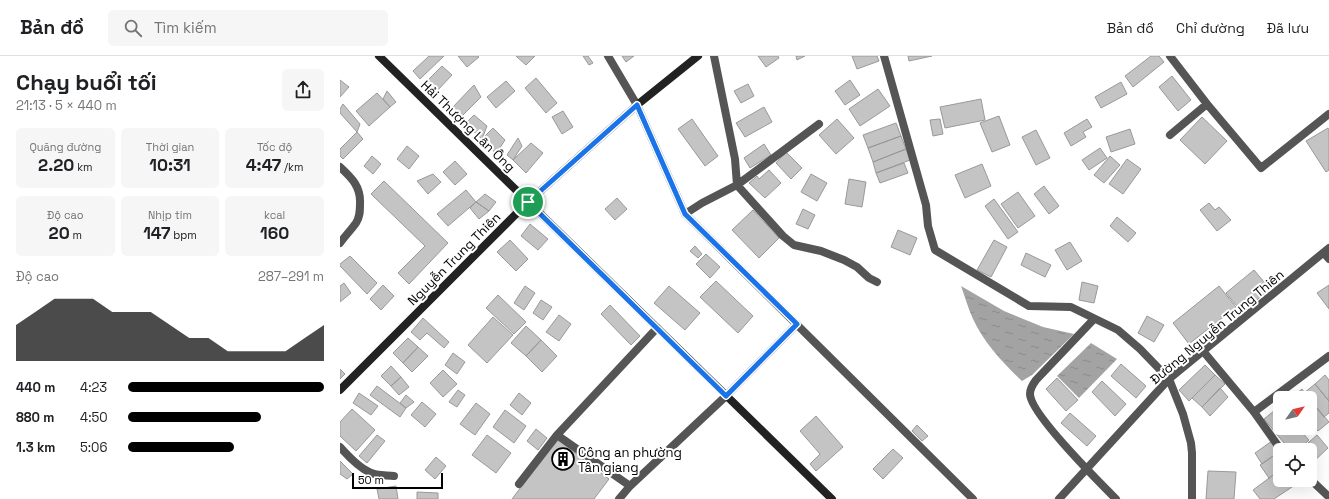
<!DOCTYPE html>
<html lang="vi">
<head>
<meta charset="utf-8">
<style>
	body { margin:0; font-family:"Space Grotesk",sans-serif; background:#f6f6f6; color:#202124; height:100vh; display:flex; flex-direction:column; font-size:15px; white-space:nowrap }
	* { box-sizing:border-box; margin:0 }
	p { font-size:13px; color:#757577 }
	.icon { flex:none; width:22px; height:22px; fill:none; stroke:currentColor; stroke-width:2; stroke-linecap:round; stroke-linejoin:round }
	.map { position:relative; flex:1; overflow:hidden }
	.drawer { display:flex; flex-direction:column; background:#fff; width:340px }
	.drawer>* { flex:none }
	.needle { width:26px; rotate:56deg }
	.controls { position:absolute; left:933px; top:335px; display:grid; gap:8px }
	.controls a { display:grid; place-items:center; width:44px; height:44px; border-radius:6px; background:#fff; box-shadow:0 4px 16px #0002; font-size:20px }
	.scale { position:absolute; left:12px; bottom:10px; width:91px; box-sizing:border-box; padding-left:4px; border:2px solid #000; border-top:0; font-size:11px; line-height:14px; white-space:nowrap; color:#000; -webkit-text-stroke:3px #fff; paint-order:stroke }
	.pin { position:absolute; display:grid; place-items:center; width:34px; height:34px; color:#fff; margin:-17px; border:2px solid #fff; border-radius:50%; box-shadow:0 1px 4px #0007 }
	.round { display:grid; place-items:center; flex:none; width:42px; height:42px; border-radius:6px; background:#f6f6f6 }
	.head { display:flex; align-items:center; justify-content:space-between; height:68px; padding:0 16px }
	h1 { font-size:22px; font-weight:700; line-height:30px }
	.stats { display:grid; grid-template-columns:repeat(3,1fr); gap:6px; height:68px; padding:4px 16px }
	.stats div { display:grid; align-content:center; border-radius:6px; background:#f6f6f6; text-align:center }
	.stats b { font-size:17px; font-weight:700 }
	.stats small { font-size:11px; font-weight:400 }
	.stats p { font-size:11px }
	.chart { height:112px; padding:8px 16px }
	.chart p { display:flex; justify-content:space-between }
	.chart svg { width:100%; height:72px; margin-top:4px; fill:#000; opacity:.7 }
	ul { padding:0 16px; list-style:none; font-size:13px }
	li { display:grid; grid-template-columns:64px 48px 1fr; align-items:center; height:30px }
	li i { height:10px; border-radius:5px; background:#000 }
	header { display:flex; align-items:center; gap:24px; box-sizing:border-box; height:56px; padding:0 20px; background:#fff; border-bottom:1px solid #e0e0e0 }
	header strong { font-size:19px }
	nav { display:flex; gap:22px; margin-inline-start:auto; font-size:14px }
	.search { width:280px; height:36px; background:#f6f6f6; display:flex; align-items:center; gap:10px; box-sizing:border-box; padding:0 14px; border-radius:6px; color:#757577; font-size:15px }
	main { display:flex; flex:1; min-height:0 }
	.map>svg:first-child { display:block }
	.water { fill:url(#water-ripples) }
	.building { fill:#c4c4c4; stroke:#999 }
	.lines { fill:none; stroke-linecap:round; stroke-linejoin:round }
	.street { stroke:#555; stroke-width:8 }
	.secondary { stroke:#222; stroke-width:8 }
	.route-casing { stroke:#fff; stroke-width:8 }
	.route { stroke:#1a73e8; stroke-width:5 }
	.labels { text-anchor:middle; dominant-baseline:central; stroke-width:4; stroke-linejoin:round; paint-order:stroke }
	.street-label { font-size:13px; fill:#000; stroke:#fff }
	.poi-label { font-size:13px; fill:#000; stroke:#fff; text-anchor:start }
</style>
</head>
<body>
<header>
<strong>Bản đồ</strong>
<div class="search"><svg class="icon" aria-label="search" viewBox="0 0 24 24"><circle cx="10" cy="10" r="6"/><path d="M15 15l6 6"/></svg>Tìm kiếm</div>
<nav><a>Bản đồ</a><a>Chỉ đường</a><a>Đã lưu</a></nav>
</header>
<main>
<section class="drawer">
<div class="head"><div><h1>Chạy buổi tối</h1><p>21:13 · 5 × 440 m</p></div><a class="round"><svg class="icon" aria-label="share" viewBox="0 0 24 24"><path d="M12 15V3M7 8l5-5 5 5M5 13v7h14v-7"/></svg></a></div>
<div class="stats">
<div><p>Quãng đường</p><b>2.20<small> km</small></b></div>
<div><p>Thời gian</p><b>10:31</b></div>
<div><p>Tốc độ</p><b>4:47<small> /km</small></b></div>
</div>
<div class="stats">
<div><p>Độ cao</p><b>20<small> m</small></b></div>
<div><p>Nhịp tim</p><b>147<small> bpm</small></b></div>
<div><p>kcal</p><b>160</b></div>
</div>
<div class="chart"><p><span>Độ cao</span>287–291 m</p>
<svg viewBox="0 0 160 44" preserveAspectRatio="none"><path d="M0 44V22L10 14L20 6L30 6L40 6L50 14L60 14L70 14L80 22L90 30L100 30L110 38L120 38L130 38L140 38L150 30L160 22V44z"/></svg>
</div>
<ul>
<li><b>440 m</b>4:23<i style="width:100%"></i></li>
<li><b>880 m</b>4:50<i style="width:68%"></i></li>
<li><b>1.3 km</b>5:06<i style="width:54%"></i></li>
</ul>
</section>
<div class="map">
<svg width="989" height="443" viewBox="0 0 989 443">
	<defs>
		<pattern id="water-ripples" width="26" height="14" patternUnits="userSpaceOnUse"><rect width="26" height="14" fill="#a3a3a3"/><path d="M2 4q2-2 4 0t4 0M15 11q2-2 4 0t4 0" fill="none" stroke="#8b8b8b"/></pattern>
	</defs>
	<rect width="100%" height="100%" fill="#fff"/>
	<!-- water -->
	<path class="water" d="M 621,230 L 664,255 L 703,271 L 734,278 L 692,319 L 682,325 C 663,307 644,287 633,263 C 628,252 625,241 621,230 Z
		M 751,287 L 777,303 L 739,342 L 717,320 Z"/>
	<!-- building -->
	<path class="building" d="M 89,0 L 104,0 L 80,23 L 73,15 Z
		M 118,0 L 138,0 L 139,1 L 127,11 Z
		M 176,0 L 195,0 L 186,9 Z
		M 243,0 L 248,0 L 253,7 L 249,9 Z
		M 282,0 L 294,0 L 286,6 Z
		M 418,0 L 438,0 L 439,2 L 426,11 Z
		M 456,0 L 465,0 L 457,4 Z
		M 512,0 L 537,0 L 539,5 L 517,13 Z
		M 568,0 L 592,0 L 569,5 Z
		M 811,0 L 819,0 L 824,6 L 793,31 L 785,20 Z
		M 102,10 L 112,19 L 96,36 L 86,26 Z
		M 832,20 L 851,44 L 838,55 L 819,31 Z
		M 196,22 L 217,47 L 206,57 L 185,32 Z
		M 0,24 L 9,31 L 0,41 Z
		M 510,24 L 520,39 L 505,49 L 495,35 Z
		M 166,25 L 175,35 L 156,52 L 147,41 Z
		M 781,26 L 787,38 L 761,52 L 755,41 Z
		M 408,28 L 414,40 L 401,47 L 394,35 Z
		M 134,29 L 141,41 L 120,62 L 111,53 Z
		M 538,33 L 550,50 L 520,70 L 509,53 Z
		M 47,35 L 56,46 L 50,51 L 43,43 Z
		M 37,37 L 50,51 L 29,70 L 16,55 Z
		M 641,43 L 645,64 L 605,72 L 600,51 Z
		M 3,48 L 20,68 L 17,76 L 0,57 L 0,53 Z
		M 424,51 L 432,66 L 405,81 L 396,67 Z
		M 223,55 L 233,71 L 222,78 L 212,61 Z
		M 134,59 L 147,70 L 142,83 L 125,68 Z
		M 659,60 L 670,89 L 652,96 L 640,67 Z
		M 862,61 L 887,85 L 865,108 L 840,84 Z
		M 352,63 L 378,100 L 365,110 L 338,73 Z
		M 497,63 L 514,82 L 496,98 L 479,79 Z
		M 600,63 L 603,78 L 593,80 L 590,64 Z
		M 747,63 L 752,71 L 743,76 L 746,81 L 731,90 L 724,77 Z
		M 556,67 L 561,80 L 528,92 L 523,79 Z
		M 153,72 L 165,84 L 156,98 L 142,83 Z
		M 988,72 L 989,74 L 989,114 L 986,116 L 966,85 Z
		M 790,73 L 795,88 L 771,96 L 766,81 Z
		M 696,74 L 710,102 L 696,109 L 682,81 Z
		M 17,76 L 23,83 L 3,103 L 0,100 L 0,93 Z
		M 561,80 L 566,93 L 533,106 L 528,92 Z
		M 178,82 L 182,90 L 173,104 L 167,99 Z
		M 191,87 L 203,97 L 186,117 L 173,104 Z
		M 424,88 L 431,99 L 410,112 L 404,102 Z
		M 67,90 L 79,100 L 69,113 L 57,103 Z
		M 760,92 L 767,102 L 749,114 L 742,104 Z
		M 566,93 L 570,104 L 536,117 L 533,106 Z
		M 446,96 L 462,112 L 451,123 L 436,107 Z
		M 32,100 L 41,108 L 33,118 L 24,110 Z
		M 770,100 L 780,109 L 764,127 L 754,119 Z
		M 787,103 L 801,113 L 783,138 L 769,128 Z
		M 115,105 L 127,118 L 115,129 L 103,116 Z
		M 564,107 L 568,117 L 540,127 L 536,117 Z
		M 642,108 L 651,130 L 625,142 L 615,119 Z
		M 429,114 L 441,127 L 425,142 L 409,127 L 417,120 L 419,123 Z
		M 93,118 L 101,126 L 88,138 L 77,125 Z
		M 471,118 L 487,127 L 477,145 L 461,136 Z
		M 509,123 L 526,126 L 522,151 L 505,148 Z
		M 44,125 L 108,187 L 69,228 L 58,217 L 85,190 L 31,138 Z
		M 704,130 L 719,150 L 709,158 L 694,138 Z
		M 126,134 L 136,146 L 108,170 L 97,158 Z
		M 678,136 L 695,160 L 678,172 L 661,148 Z
		M 145,138 L 156,146 L 149,155 L 136,146 Z
		M 277,142 L 287,153 L 275,164 L 265,153 Z
		M 654,143 L 678,176 L 668,183 L 645,150 Z
		M 136,146 L 149,155 L 139,163 L 130,152 Z
		M 869,147 L 875,154 L 879,151 L 891,164 L 877,175 L 860,154 Z
		M 463,153 L 475,159 L 468,173 L 456,168 Z
		M 413,154 L 439,182 L 419,202 L 392,174 Z
		M 777,161 L 796,177 L 788,186 L 770,170 Z
		M 190,168 L 208,183 L 198,194 L 181,180 Z
		M 558,174 L 577,182 L 570,199 L 551,191 Z
		M 170,184 L 188,203 L 176,215 L 157,196 Z
		M 654,184 L 667,191 L 651,221 L 637,214 Z
		M 730,186 L 742,205 L 727,214 L 715,194 Z
		M 355,190 L 362,198 L 358,202 L 350,195 Z
		M 686,197 L 711,209 L 705,221 L 681,209 Z
		M 366,198 L 380,211 L 370,222 L 356,208 Z
		M 10,200 L 37,227 L 27,238 L 0,210 L 0,208 Z
		M 914,214 L 930,233 L 902,256 L 886,237 Z
		M 376,225 L 413,260 L 398,277 L 360,241 Z
		M 742,226 L 758,230 L 754,247 L 739,244 Z
		M 4,227 L 11,237 L 0,246 L 0,230 Z
		M 43,229 L 54,240 L 41,254 L 30,243 Z
		M 989,229 L 989,253 L 977,237 Z
		M 185,230 L 195,237 L 184,254 L 174,247 Z
		M 329,230 L 360,257 L 345,274 L 314,247 Z
		M 879,230 L 896,251 L 849,288 L 833,267 Z
		M 158,239 L 186,266 L 174,278 L 146,252 Z
		M 201,244 L 212,251 L 203,264 L 193,257 Z
		M 270,249 L 300,280 L 291,289 L 261,258 Z
		M 219,259 L 231,268 L 219,285 L 206,276 Z
		M 807,260 L 824,269 L 814,286 L 798,277 Z
		M 153,261 L 173,279 L 147,307 L 128,289 Z
		M 83,262 L 109,286 L 104,292 L 87,277 L 80,284 L 71,276 Z
		M 186,270 L 201,284 L 186,300 L 171,287 Z
		M 68,282 L 78,291 L 63,307 L 53,297 Z
		M 201,284 L 217,300 L 202,316 L 186,300 Z
		M 78,291 L 88,300 L 72,316 L 63,307 Z
		M 113,297 L 125,306 L 117,318 L 105,309 Z
		M 781,308 L 806,330 L 796,342 L 771,320 Z
		M 865,309 L 875,319 L 849,345 L 839,334 Z
		M 51,310 L 61,321 L 51,330 L 41,320 Z
		M 0,313 L 5,318 L 0,323 Z
		M 103,314 L 117,328 L 103,341 L 90,327 Z
		M 875,319 L 885,328 L 862,351 L 852,342 Z
		M 985,319 L 989,324 L 989,345 L 975,328 Z
		M 61,321 L 69,331 L 59,339 L 51,330 Z
		M 717,322 L 738,344 L 726,355 L 706,333 Z
		M 762,325 L 786,348 L 775,360 L 752,336 Z
		M 975,328 L 989,345 L 989,357 L 984,361 L 970,344 L 970,342 L 968,342 L 964,337 Z
		M 37,330 L 66,352 L 60,361 L 30,339 Z
		M 880,332 L 888,341 L 870,360 L 862,351 Z
		M 962,333 L 968,342 L 951,342 Z
		M 118,334 L 125,339 L 117,351 L 109,346 Z
		M 19,337 L 38,350 L 31,359 L 13,347 Z
		M 179,337 L 191,347 L 182,359 L 170,349 Z
		M 66,339 L 74,346 L 66,352 L 60,347 Z
		M 970,344 L 989,366 L 978,375 L 970,365 Z
		M 82,346 L 96,358 L 85,371 L 71,359 Z
		M 136,347 L 150,358 L 135,379 L 120,368 Z
		M 940,350 L 940,372 L 958,372 L 969,384 L 957,394 L 950,394 L 924,363 Z
		M 12,353 L 35,374 L 16,395 L 0,380 L 0,366 Z
		M 165,354 L 186,370 L 174,387 L 153,371 Z
		M 730,357 L 756,380 L 747,390 L 721,367 Z
		M 476,360 L 503,391 L 476,415 L 470,408 L 480,398 L 460,375 Z
		M 577,369 L 588,380 L 582,385 L 572,375 Z
		M 196,373 L 207,382 L 198,394 L 187,385 Z
		M 37,379 L 45,385 L 27,407 L 19,400 Z
		M 147,379 L 171,397 L 156,417 L 132,399 Z
		M 977,379 L 988,392 L 971,408 L 970,394 L 960,394 Z
		M 217,383 L 269,423 L 254,443 L 172,443 Z
		M 932,385 L 939,396 L 922,408 L 915,397 Z
		M 553,393 L 563,402 L 543,423 L 533,413 Z
		M 939,396 L 940,414 L 929,422 L 920,409 Z
		M 96,401 L 106,410 L 95,423 L 85,414 Z
		M 0,405 L 13,418 L 7,423 L 0,418 Z
		M 940,414 L 940,424 L 956,424 L 958,427 L 934,443 L 920,443 L 913,434 Z
		M 868,415 L 896,416 L 894,443 L 866,443 Z
		M 56,430 L 58,443 L 39,443 L 37,433 Z
		M 77,436 L 98,437 L 98,443 L 77,443 Z"/>
	<g class="lines">
		<!-- street -->
		<path class="street" d="M 268,0 L 297,49 L 345,158 L 633,443
			M 374,0 L 395,103 L 397,129 L 443,180 L 454,189 L 481,195 L 504,204 L 517,211 L 529,222 L 537,226
			M 544,0 L 586,149 L 588,170 L 595,194 L 689,250 L 731,251 L 778,274 L 800,293 L 829,323 L 843,358 L 851,387 L 852,397 L 852,443
			M 830,0 L 867,48 L 921,112 L 989,58
			M 830,79 L 867,48
			M 0,111 C 12,122 21,131 20,148 C 20,155 20,161 16,167 C 11,174 5,180 0,187
			M 345,158 L 362,147 L 397,129 L 479,68
			M 984,197 L 989,203
			M 754,263 L 696,324 C 693,328 690,333 690,338 C 690,357 760,427 776,443
			M 863,295 L 914,356 L 941,394
			M 914,356 L 989,300
			M 217,379 L 290,430
			M 0,391 C 8,400 18,411 29,416 C 36,420 46,419 54,420
			M 970,423 L 989,441
			M 179,428 L 217,379 L 317,272
			M 279,443 L 290,430 L 386,340 L 457,268
			M 719,443 L 829,323 L 989,192"/>
		<!-- secondary -->
		<path class="secondary" d="M 39,0 L 492,443
			M 0,334 L 188,146 L 297,49 L 358,0"/>
	</g>
	<g class="lines">
		<!-- route casing -->
		<g class="route-casing">
			<path id="route" d="M 297,49 L 345,158 L 457,268 L 386,340 L 188,146 Z"/>
		</g>
		<!-- route -->
		<use href="#route" class="route"/>
	</g>
	<!-- icons -->
	<defs>
		<g id="building-ring" transform="scale(1.15)"><circle r="9.5" fill="#fff" stroke="#000" stroke-width="1.5"/><path d="M-4-6H4V6H1V3H-1V6H-4ZM-2.5-4.3h1.7v1.8h-1.7ZM.8-4.3h1.7v1.8H.8ZM-2.5-1h1.7V.8h-1.7ZM.8-1h1.7V.8H.8Z" fill="#000"/></g>
	</defs>
	<g fill-rule="evenodd">
		<use href="#building-ring" x="223" y="403"/>
	</g>
	<g class="labels">
		<!-- street labels -->
		<g class="street-label">
			<text transform="translate(128 70) rotate(44)">Hải Thượng Lãn Ông</text>
			<text transform="translate(114 203) rotate(-45)">Nguyễn Trung Thiên</text>
			<text transform="translate(877 271) rotate(-40)">Đường Nguyễn Trung Thiên</text>
		</g>
		<!-- poi labels -->
		<g class="poi-label">
			<text x="238" y="396">Công an phường<tspan x="238" dy="15">Tân giang</tspan></text>
		</g>
	</g>
</svg>
<div class="controls">
<a><svg class="needle" viewBox="-14 -14 28 28"><path d="M0-13l5 13h-10z" fill="#e53935"/><path d="M0 13l5-13h-10z" fill="#757577"/></svg></a>
<a><svg class="icon" aria-label="locate" viewBox="0 0 24 24"><circle cx="12" cy="12" r="6"/><path d="M12 2v4M12 18v4M2 12h4M18 12h4"/></svg></a>
</div>
<div class="scale">50 m</div>
<div class="pin" style="left:188px;top:146px;background:#1e9e55"><svg class="icon" aria-label="arrive" viewBox="0 0 24 24"><path d="M6 21V4h12l-3 4 3 4H6"/></svg></div>
</div>
</main>
</body>
</html>
